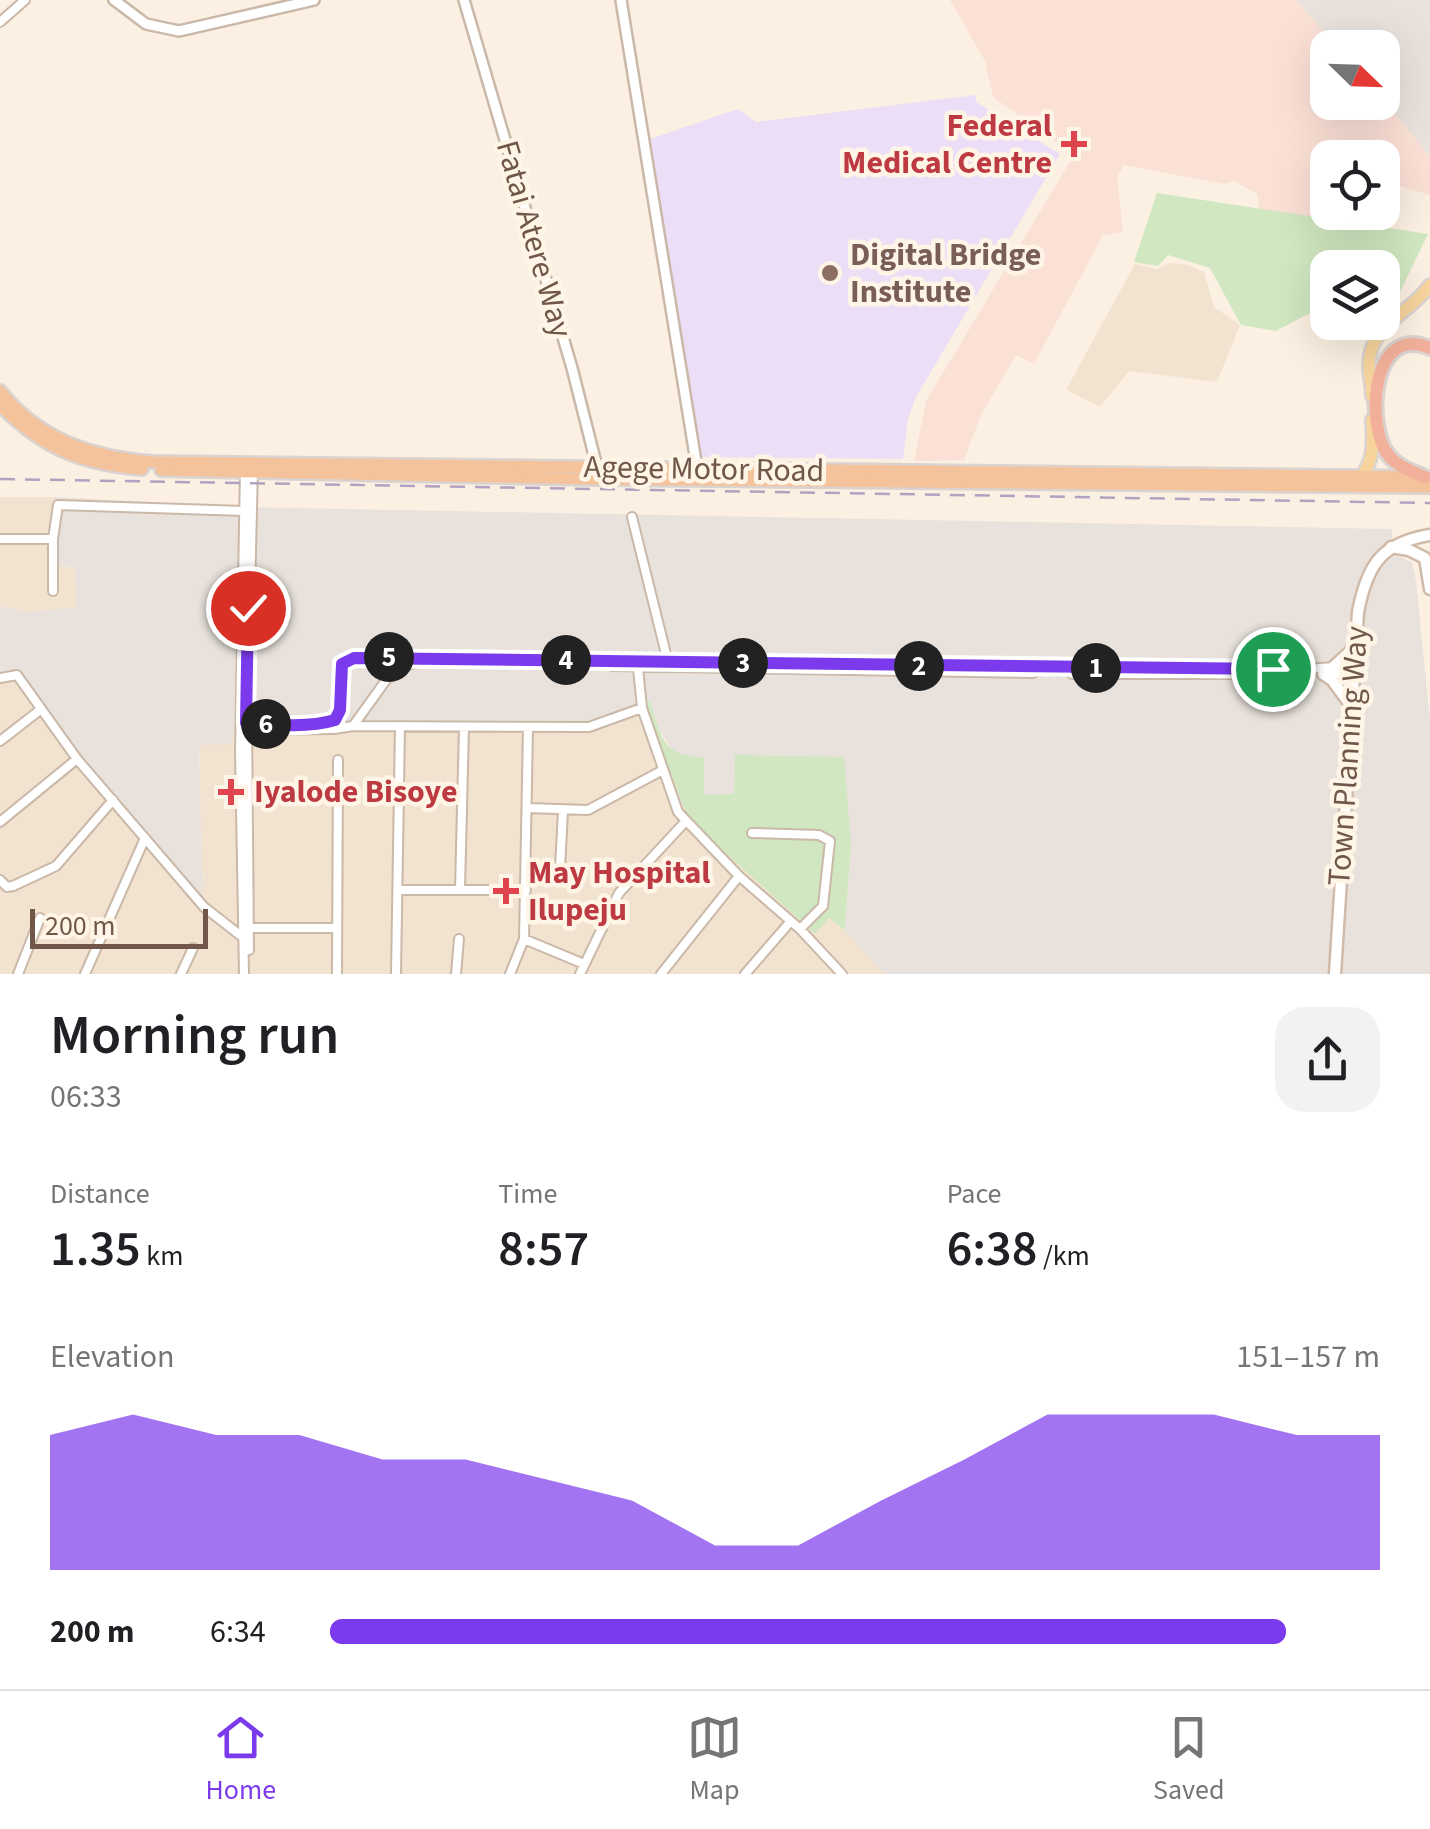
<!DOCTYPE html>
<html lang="en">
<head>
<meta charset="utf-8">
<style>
	body { margin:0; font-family:"Source Sans 3",sans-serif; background:#f2f2f2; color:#202124; height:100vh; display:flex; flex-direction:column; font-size:38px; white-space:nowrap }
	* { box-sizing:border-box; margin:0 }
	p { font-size:32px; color:#757577 }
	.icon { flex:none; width:55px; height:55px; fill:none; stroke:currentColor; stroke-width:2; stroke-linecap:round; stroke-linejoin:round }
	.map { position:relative; height:974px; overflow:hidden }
	.drawer { display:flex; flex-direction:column; background:#fff; flex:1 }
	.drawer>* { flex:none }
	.needle { width:65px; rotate:113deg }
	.controls { position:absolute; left:1310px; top:30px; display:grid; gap:20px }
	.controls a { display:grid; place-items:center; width:90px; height:90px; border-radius:20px; background:#fff; box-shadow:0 10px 40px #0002; font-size:50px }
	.scale { position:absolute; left:30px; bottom:25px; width:178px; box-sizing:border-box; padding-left:10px; border:5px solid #705749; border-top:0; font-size:28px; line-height:35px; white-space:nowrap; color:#705749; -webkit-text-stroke:8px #fef5e6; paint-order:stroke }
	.pin { position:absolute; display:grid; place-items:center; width:85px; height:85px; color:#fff; margin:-42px; border:5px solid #fff; border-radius:50%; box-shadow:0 2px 10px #0007 }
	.km { position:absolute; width:50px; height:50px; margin:-25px; border-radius:50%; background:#222; color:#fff; font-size:28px; line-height:50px; text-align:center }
	.round { display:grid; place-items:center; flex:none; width:105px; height:105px; border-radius:30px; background:#f2f2f2 }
	.head { display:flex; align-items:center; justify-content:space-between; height:170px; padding:0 50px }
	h1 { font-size:55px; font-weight:600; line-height:75px }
	.stats { display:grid; grid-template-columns:repeat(3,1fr); gap:15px; height:170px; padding:10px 50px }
	.stats div { display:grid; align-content:center }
	.stats b { font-size:50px; font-weight:600 }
	.stats small { font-size:28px; font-weight:400 }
	.stats p { font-size:28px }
	.chart { height:280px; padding:20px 50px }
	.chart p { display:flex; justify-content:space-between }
	.chart svg { width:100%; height:180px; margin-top:10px; fill:#7c3aed; opacity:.7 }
	ul { padding:0 50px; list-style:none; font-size:32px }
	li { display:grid; grid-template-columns:160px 120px 1fr; align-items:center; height:75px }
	li i { height:25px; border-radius:12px; background:#7c3aed }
	.menu { display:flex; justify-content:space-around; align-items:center; height:140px; border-top:2px solid #e0e0e0; background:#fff; font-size:28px; color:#757577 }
	.menu a { display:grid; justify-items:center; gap:5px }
	.menu .on { color:#7c3aed }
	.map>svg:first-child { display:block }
	.residential { fill:#f2e2d0 }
	.commercial { fill:#fbe0d5 }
	.industrial { fill:#e9e2dc }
	.education { fill:#eddef7 }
	.green { fill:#d0e7c1 }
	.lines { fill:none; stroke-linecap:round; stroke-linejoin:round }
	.minor-casing { stroke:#cab8a8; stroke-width:12 }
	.tertiary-casing { stroke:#cab8a8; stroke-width:14 }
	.secondary-casing { stroke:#d0baa9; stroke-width:15 }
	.primary-casing { stroke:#dad3d0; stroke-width:16 }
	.trunk-casing { stroke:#dad3d0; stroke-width:16 }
	.motorway-casing { stroke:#dad3d0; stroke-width:18 }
	.minor { stroke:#fff; stroke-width:8 }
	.tertiary { stroke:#fff; stroke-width:9 }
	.secondary { stroke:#fff; stroke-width:10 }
	.primary { stroke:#f7d49c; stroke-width:11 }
	.trunk { stroke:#f4c29b; stroke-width:11 }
	.motorway { stroke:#f2b09a; stroke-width:12 }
	.rail { stroke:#b3a1c2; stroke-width:2.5; stroke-dasharray:15 10; stroke-linecap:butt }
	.route-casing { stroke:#fff; stroke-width:20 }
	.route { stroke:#7c3aed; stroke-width:12 }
	.health-dot { fill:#e0444e; stroke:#fef5e6; stroke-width:4 }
	.education-dot { fill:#8d6e63; stroke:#fef5e6; stroke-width:4 }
	.labels { text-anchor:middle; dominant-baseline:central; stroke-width:9; stroke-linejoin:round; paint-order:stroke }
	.health-label { font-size:32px; font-weight:bold; fill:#be3a42; stroke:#fef5e6; text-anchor:start }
	.street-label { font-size:32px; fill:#705749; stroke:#fef5e6 }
	.education-label { font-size:32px; font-weight:bold; fill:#785e54; stroke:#fef5e6; text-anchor:start }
</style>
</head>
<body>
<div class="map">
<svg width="1430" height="974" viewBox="0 0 1430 974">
	<rect width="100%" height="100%" fill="#fbf0e1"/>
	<!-- residential -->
	<path class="residential" d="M 1169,263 L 1189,265 L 1204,272 L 1214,307 L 1240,325 L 1217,382 L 1129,371 L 1100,407 L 1066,390 L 1135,264 L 1158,269 Z
		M 0,497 L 54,497 L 50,566 L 75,567 L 76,609 L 26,612 L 0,606 Z
		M 0,672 L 18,677 L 203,895 L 199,744 L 233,723 L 329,725 L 645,706 L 688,819 L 815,933 L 828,917 L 845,930 L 884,974 L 0,974 Z"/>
	<!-- commercial -->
	<path class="commercial" d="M 950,0 L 1296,0 L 1337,47 L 1328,48 L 1328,102 L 1383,100 L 1430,156 L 1430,195 L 1383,181 L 1382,158 L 1328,158 L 1328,212 L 1342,213 L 1329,229 L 1260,212 L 1257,194 L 1234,181 L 1224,184 L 1124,165 L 1117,177 L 1123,232 L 1103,235 L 1034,364 L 1016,355 L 981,415 L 964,460 L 914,461 L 926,401 L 1074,155 L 993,97 L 985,61 Z"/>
	<!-- industrial -->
	<path class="industrial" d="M 1296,0 L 1430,0 L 1430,156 L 1383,100 L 1382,48 L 1337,47 Z
		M 54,497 L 240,507 L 1392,529 L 1392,554 L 1412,562 L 1416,581 L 1430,720 L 1430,974 L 884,974 L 845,930 L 851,843 L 735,756 L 734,795 L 704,795 L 685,757 L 673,752 L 645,706 L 585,727 L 234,723 L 232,744 L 199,745 L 203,897 L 126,816 L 38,707 L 19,677 L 0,672 L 0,606 L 26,612 L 76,608 L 75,567 L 50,566 Z"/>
	<!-- education -->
	<path class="education" d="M 976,95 L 976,102 L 1060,154 L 916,397 L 908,419 L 903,459 L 700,457 L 647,140 L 738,109 L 756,122 Z"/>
	<!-- green -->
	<path class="green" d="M 1157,193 L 1428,234 L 1399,294 L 1383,315 L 1382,268 L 1328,268 L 1327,319 L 1310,313 L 1276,331 L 1241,325 L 1210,268 L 1168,255 L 1158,266 L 1134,262 Z
		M 650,701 C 661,735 662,758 704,757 L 704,795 L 734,794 L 735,755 L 844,757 L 851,843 L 845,930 L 829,918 L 815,934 L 688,819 L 645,706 Z"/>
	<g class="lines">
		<!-- minor casing -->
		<g class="minor-casing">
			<path id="minor" d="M 0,22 L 25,0
				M 632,517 L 668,662
				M 0,539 L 53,539
				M 53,591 L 53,539 L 58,505 L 245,511
				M 612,666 L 1033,673
				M 638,668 L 642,708 L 678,812 L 739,876 L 800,929 L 842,974
				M 1072,674 L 1283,674
				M 1327,674 L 1354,675
				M 0,678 L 17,675 L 77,759 L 204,907 L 245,939
				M 241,723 L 332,722 L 340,710 L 342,664 L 355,658 L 1060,669 L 1303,669 L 1354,666
				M 353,726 L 394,669 L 418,662
				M 246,730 L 334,729 L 353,726 L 589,727 L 642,708
				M 0,741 L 40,710
				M 527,808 L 588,810 L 663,770
				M 0,822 L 77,759
				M 752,833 L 819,835 L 830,841 L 823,906 L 800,929
				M 526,869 L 552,872 L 560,868 L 563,811
				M 0,880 L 7,887 L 13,886 L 56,866 L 113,800
				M 460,889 L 464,727
				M 398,890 L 526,890
				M 249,928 L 336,928
				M 524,939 L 584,964
				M 249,950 L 247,716 L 253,469
				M 18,974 L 40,918
				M 85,974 L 145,838
				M 181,974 L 193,948
				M 244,974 L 240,751 L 245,469
				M 337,974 L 338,760
				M 396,974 L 400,726
				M 456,974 L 459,939
				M 510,974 L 524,939 L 528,728
				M 580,974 L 619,893 L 685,822
				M 661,974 L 739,876
				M 745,974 L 791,921"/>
		</g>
		<!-- tertiary casing -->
		<g class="tertiary-casing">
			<path id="tertiary" d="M 114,0 L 146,24 L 179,31 L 314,0
				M 464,0 L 572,368 L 598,471
				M 621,0 L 697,468"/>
		</g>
		<!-- secondary casing -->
		<g class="secondary-casing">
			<path id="secondary" d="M 1391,547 L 1409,550 L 1425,558 L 1430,589
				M 1332,668 L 1355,647
				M 1323,674 L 1332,680 L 1352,707
				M 1335,974 L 1358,612 C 1367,565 1381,543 1430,535"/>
		</g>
		<!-- primary casing -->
		<g class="primary-casing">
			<path id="primary" d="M 1372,396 C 1372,386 1369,375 1369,365 C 1369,325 1411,313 1430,285
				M 1361,477 C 1375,458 1373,442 1372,420"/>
		</g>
		<!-- trunk casing -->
		<g class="trunk-casing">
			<path id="trunk" d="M 0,391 C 39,440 92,457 153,462 L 1426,477
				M 0,405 C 43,449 82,464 142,469
				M 161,470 L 598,479 L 1430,487"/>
		</g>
		<!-- motorway casing -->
		<g class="motorway-casing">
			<path id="motorway" d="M 1425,477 C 1413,472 1399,467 1390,457 C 1365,431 1369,322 1430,348"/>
		</g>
		<!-- minor -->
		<use href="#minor" class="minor"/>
		<!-- tertiary -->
		<use href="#tertiary" class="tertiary"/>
		<!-- secondary -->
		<use href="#secondary" class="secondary"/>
		<!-- primary -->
		<use href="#primary" class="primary"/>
		<!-- trunk -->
		<use href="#trunk" class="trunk"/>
		<!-- motorway -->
		<use href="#motorway" class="motorway"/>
		<!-- rail -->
		<path class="rail" d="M 0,479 L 1430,503"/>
	</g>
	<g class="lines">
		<!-- route casing -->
		<g class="route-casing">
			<path id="route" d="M 248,608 L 246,723 C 274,725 309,728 335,720 L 340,710 L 342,664 L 354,658 L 1273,669"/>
		</g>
		<!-- route -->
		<use href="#route" class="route"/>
	</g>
	<!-- markers -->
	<g class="health-dot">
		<path d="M1069 129h10v10h10v10h-10v10h-10v-10h-10v-10h10z"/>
		<path d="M226 777h10v10h10v10h-10v10h-10v-10h-10v-10h10z"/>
		<path d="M501 876h10v10h10v10h-10v10h-10v-10h-10v-10h10z"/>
	</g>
	<circle class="education-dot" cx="830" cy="273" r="10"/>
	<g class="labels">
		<!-- health labels -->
		<g class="health-label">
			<text x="1052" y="126" text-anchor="end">Federal<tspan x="1052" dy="37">Medical Centre</tspan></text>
			<text x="254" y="792">Iyalode Bisoye</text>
			<text x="528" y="873">May Hospital<tspan x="528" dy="37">Ilupeju</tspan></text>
		</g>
		<!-- street labels -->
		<g class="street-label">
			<text transform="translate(534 239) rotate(74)">Fatai Atere Way</text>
			<text transform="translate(704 469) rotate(1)">Agege Motor Road</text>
			<text transform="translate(1348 756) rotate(-86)">Town Planning Way</text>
		</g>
		<!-- education labels -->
		<g class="education-label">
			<text x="850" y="255">Digital Bridge<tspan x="850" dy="37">Institute</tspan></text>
		</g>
	</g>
</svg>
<div class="controls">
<a><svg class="needle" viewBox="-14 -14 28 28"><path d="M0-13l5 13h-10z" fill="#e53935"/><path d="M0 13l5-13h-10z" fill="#757577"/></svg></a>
<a><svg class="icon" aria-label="locate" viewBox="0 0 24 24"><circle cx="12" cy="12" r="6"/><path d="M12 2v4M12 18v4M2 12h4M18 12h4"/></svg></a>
<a><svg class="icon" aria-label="layers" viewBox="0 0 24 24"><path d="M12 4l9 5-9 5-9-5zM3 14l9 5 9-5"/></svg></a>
</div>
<div class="scale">200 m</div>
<div class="pin" style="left:1273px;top:669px;background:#1e9e55"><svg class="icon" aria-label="arrive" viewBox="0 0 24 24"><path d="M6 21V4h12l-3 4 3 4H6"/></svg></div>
<div class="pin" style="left:248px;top:608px;background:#d93025"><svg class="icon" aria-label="check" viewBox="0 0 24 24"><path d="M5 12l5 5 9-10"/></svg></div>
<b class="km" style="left:1096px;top:668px">1</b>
<b class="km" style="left:919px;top:666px">2</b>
<b class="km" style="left:743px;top:663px">3</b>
<b class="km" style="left:566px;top:660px">4</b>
<b class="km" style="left:389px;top:657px">5</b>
<b class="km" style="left:266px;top:724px">6</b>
</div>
<section class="drawer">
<div class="head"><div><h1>Morning run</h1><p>06:33</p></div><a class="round"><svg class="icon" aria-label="share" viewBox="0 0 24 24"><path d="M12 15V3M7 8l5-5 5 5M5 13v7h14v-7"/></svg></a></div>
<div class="stats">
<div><p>Distance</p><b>1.35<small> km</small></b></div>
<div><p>Time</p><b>8:57</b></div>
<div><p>Pace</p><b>6:38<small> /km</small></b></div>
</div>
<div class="chart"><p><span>Elevation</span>151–157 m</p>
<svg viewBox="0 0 160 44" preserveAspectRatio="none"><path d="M0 44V11L10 6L20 11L30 11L40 17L50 17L60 22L70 27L80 38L90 38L100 27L110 17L120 6L130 6L140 6L150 11L160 11V44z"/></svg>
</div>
<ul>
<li><b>200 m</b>6:34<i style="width:91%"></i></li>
</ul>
</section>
<nav class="menu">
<a class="on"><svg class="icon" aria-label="home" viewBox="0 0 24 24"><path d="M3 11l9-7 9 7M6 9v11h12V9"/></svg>Home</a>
<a><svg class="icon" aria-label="map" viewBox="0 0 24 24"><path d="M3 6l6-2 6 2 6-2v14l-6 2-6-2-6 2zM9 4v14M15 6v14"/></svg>Map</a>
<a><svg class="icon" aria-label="saved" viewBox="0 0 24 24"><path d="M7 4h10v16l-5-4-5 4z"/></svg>Saved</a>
</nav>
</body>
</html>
